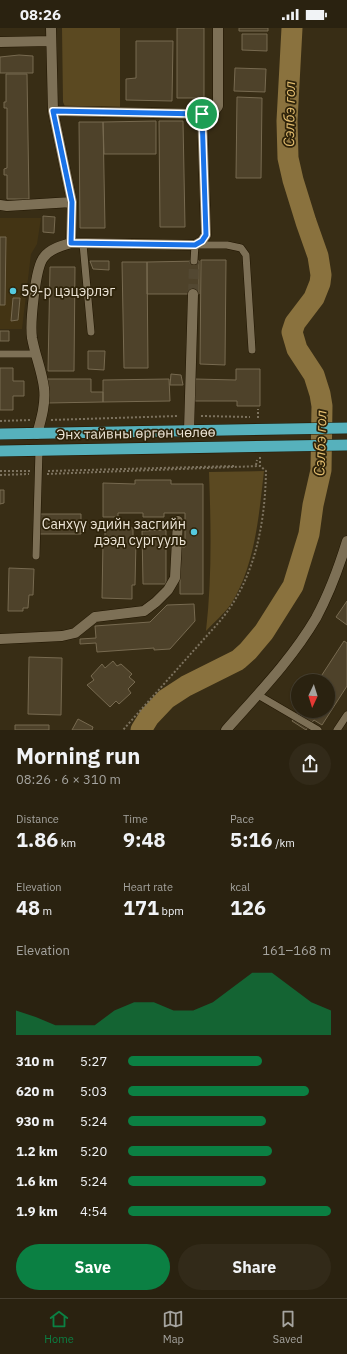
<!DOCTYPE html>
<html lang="en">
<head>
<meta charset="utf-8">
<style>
	body { margin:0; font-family:"IBM Plex Sans",sans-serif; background:#322a19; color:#f1f3f6; height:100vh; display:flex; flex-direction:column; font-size:15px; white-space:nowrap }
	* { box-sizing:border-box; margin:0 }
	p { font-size:13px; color:#a5a49f }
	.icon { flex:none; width:22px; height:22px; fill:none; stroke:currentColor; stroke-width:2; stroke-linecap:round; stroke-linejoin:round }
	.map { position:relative; height:702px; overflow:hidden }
	.sheet { display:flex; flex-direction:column; background:#2a2210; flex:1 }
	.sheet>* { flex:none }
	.needle { width:26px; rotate:184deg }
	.buttons { position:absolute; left:291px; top:646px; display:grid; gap:8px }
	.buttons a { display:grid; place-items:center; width:44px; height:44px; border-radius:50%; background:#2a2210; box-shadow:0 1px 3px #0004,0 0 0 1px #463f30; font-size:20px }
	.pin { position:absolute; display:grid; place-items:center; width:34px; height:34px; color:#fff; margin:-17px; border:2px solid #fff; border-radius:50%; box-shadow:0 1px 4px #0007 }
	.round { display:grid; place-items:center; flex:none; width:42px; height:42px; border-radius:21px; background:#322a19 }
	.headline { display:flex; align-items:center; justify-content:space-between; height:68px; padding:0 16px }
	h1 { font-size:22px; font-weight:800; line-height:30px }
	.stats { display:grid; grid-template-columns:repeat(3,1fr); gap:6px; height:68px; padding:4px 16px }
	.stats div { display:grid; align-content:center }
	.stats b { font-size:20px; font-weight:800 }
	.stats small { font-size:11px; font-weight:400 }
	.stats p { font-size:11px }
	.chart { height:112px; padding:8px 16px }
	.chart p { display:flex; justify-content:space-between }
	.chart svg { width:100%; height:72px; margin-top:4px; fill:#0b8043; opacity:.7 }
	.primary-button { display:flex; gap:8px; margin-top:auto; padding:8px 16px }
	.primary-button a { flex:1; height:46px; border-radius:24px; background:#0b8043; color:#fff; font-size:16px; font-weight:800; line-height:46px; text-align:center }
	.primary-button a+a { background:#322a19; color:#f1f3f6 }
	ul { padding:0 16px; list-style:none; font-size:13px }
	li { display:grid; grid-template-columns:64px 48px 1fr; align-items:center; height:30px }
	li i { height:10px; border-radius:5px; background:#0b8043 }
	.status { display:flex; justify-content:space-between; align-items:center; height:28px; padding:0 20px; background:#2a2210; direction:ltr }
	.status svg { height:11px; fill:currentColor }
	.menu { display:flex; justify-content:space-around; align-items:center; height:56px; border-top:1px solid #463f30; background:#2a2210; font-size:11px; color:#a5a49f }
	.menu a { display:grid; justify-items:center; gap:2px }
	.menu .selected { color:#0b8043 }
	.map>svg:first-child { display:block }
	.built { fill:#433414 }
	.green { fill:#5b4921 }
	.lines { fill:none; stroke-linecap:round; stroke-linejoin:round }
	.river { stroke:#8a723e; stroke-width:21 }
	.building { fill:#4e422a; stroke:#776a50 }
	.minor-tunnel { stroke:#534832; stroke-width:10; stroke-dasharray:10 5; stroke-linecap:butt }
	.service-casing { stroke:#201500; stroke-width:8 }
	.minor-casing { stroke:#201500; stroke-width:11 }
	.tertiary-casing { stroke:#201500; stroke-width:11 }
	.trunk-casing { stroke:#201500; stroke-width:12 }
	.path { stroke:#7c725e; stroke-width:2; stroke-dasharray:2 2; stroke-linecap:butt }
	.service { stroke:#7d7056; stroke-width:7 }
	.minor { stroke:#7d7056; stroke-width:10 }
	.tertiary { stroke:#7d7056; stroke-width:10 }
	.trunk { stroke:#56b1bc; stroke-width:11 }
	.route-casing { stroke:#fff; stroke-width:8 }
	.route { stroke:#1a73e8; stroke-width:5 }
	.poi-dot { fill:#55cadf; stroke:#2e230a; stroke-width:1.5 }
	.labels { text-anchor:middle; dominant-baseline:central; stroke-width:3.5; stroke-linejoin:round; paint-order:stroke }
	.poi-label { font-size:14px; fill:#ece4d6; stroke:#2e230a; text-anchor:start }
	.street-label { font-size:14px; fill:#ece4d6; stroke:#2e230a }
	.water-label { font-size:15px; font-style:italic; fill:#e2bc6e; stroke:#2e230a }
</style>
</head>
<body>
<div class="status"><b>08:26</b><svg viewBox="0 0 49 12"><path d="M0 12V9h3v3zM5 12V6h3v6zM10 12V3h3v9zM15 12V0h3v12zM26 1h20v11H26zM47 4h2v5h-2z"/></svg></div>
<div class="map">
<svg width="347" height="702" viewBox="0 0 347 702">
	<rect width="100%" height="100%" fill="#382d15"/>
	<!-- built -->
	<path class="built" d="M 0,190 L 41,190 L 37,216 L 31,226 L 22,301 L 0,301 Z"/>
	<!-- green -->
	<path class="green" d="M 62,0 L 120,0 L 120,81 L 66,81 L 63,74 Z
		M 264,443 C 259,487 255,538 231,576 C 224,586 214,594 206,603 C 212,550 211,498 209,444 Z"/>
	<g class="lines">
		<!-- river -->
		<path class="river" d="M 141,702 L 149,689 L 166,671 L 186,658 L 238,632 L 248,623 L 264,604 L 293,558 L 309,506 L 313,477 L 321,442 L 322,378 L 320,366 L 314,347 L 297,321 L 292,304 L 295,295 L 314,270 L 320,255 L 321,247 L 318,228 L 306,194 L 293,152 L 288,130 L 287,93 L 292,0"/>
	</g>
	<!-- building -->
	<path class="building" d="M 177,0 L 204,0 L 204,70 L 177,70 Z
		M 239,0 L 268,0 L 268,3 L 239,3 Z
		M 242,6 L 267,6 L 267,23 L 242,22 Z
		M 136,13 L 173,13 L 172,73 L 126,72 L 126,51 L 136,50 Z
		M 19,27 L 33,28 L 33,45 L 0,45 L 0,29 Z
		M 235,40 L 266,41 L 265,64 L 234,63 Z
		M 6,46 L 27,46 L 29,171 L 7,171 L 7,147 L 4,147 L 4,141 L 7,140 L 7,80 L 4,80 L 4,74 L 6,74 Z
		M 237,69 L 262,70 L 261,150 L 236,150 Z
		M 156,93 L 156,126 L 104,126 L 103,94 Z
		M 159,93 L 183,93 L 185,199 L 160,199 Z
		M 79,94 L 103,94 L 105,200 L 80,200 Z
		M 43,188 L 55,189 L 54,205 L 43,204 Z
		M 0,209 L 6,209 L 5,277 L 0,277 Z
		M 201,232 L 226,232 L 225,337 L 200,336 Z
		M 90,233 L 109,233 L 109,242 L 93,241 Z
		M 199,233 L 199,266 L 147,266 L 147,234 Z
		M 122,234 L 147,234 L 148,340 L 124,340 Z
		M 50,239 L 75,239 L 74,343 L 48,343 Z
		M 13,270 L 20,270 L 18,292 L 11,293 Z
		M 0,303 L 9,303 L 9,313 L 0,313 Z
		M 88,323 L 105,323 L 104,342 L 88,341 Z
		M 0,340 L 13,340 L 13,353 L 24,353 L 24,368 L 13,368 L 13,382 L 0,382 Z
		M 236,341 L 260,341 L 260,378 L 237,378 L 237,373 L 195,373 L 195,351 L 236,352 Z
		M 171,346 L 181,347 L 183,357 L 170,357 Z
		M 47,351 L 91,351 L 91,364 L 103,364 L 103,374 L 47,375 Z
		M 169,351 L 170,373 L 103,374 L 103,352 Z
		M 135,452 L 171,452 L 171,456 L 203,456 L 203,566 L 180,566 L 180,519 L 185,519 L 185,485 L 164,485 L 164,489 L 143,489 L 143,485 L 118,485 L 118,489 L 103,489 L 103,455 L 135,456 Z
		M 0,462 L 4,462 L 4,475 L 0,476 Z
		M 38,486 L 81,486 L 81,506 L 38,506 Z
		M 105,499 L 133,500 L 133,513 L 136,513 L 135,557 L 132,557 L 132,571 L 102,570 L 103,514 L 105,514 Z
		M 166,502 L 166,556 L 143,556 L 142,503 Z
		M 9,540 L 34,541 L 33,567 L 29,567 L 28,580 L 23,580 L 23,583 L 8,583 Z
		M 347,573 L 347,597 L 336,589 Z
		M 194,576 L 195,593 L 170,621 L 154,622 L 154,620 L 97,624 L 96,615 L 80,616 L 80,611 L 96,610 L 95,598 L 150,594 L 167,577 Z
		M 344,613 L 347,615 L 347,658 L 322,697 L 314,692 L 306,702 L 292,693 L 299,683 L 328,683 L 328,653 L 318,653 Z
		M 29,629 L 62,630 L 61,687 L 28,686 Z
		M 113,633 L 117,638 L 121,636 L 132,646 L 129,649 L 135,654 L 128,661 L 131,665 L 119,676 L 116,673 L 110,679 L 87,657 L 94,652 L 91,648 L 102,636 L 105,640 Z
		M 78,691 L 93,699 L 92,702 L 72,702 Z
		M 15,697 L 49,697 L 49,702 L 15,702 Z"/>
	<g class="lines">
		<!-- minor-tunnel -->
		<path class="minor-tunnel" d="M 193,266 L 194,233"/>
		<!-- service casing -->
		<g class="service-casing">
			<path id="service" d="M 83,216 L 91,304
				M 194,233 L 195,217 L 227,217 L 241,220 L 246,227 L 252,322
				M 0,326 L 36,326
				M 36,528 L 39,422
				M 258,667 L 318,702
				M 337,702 L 347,687"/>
		</g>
		<!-- minor casing -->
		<g class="minor-casing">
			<path id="minor" d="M 51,0 L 53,83 L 72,174 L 71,215
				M 0,14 L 51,13
				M 53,83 L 202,86
				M 0,177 L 7,178 L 72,174
				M 189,402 L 193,266
				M 37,406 C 41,392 46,375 44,360 C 42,343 35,327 32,310 C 30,296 35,239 44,229 C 50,221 61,218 71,215 L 195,217 L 202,213 L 206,207 L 202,86 L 213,85 L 218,78 L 218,0
				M 0,611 L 62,608 L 75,605 L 95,589 L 144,583 L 156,574 L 168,562 L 175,550 L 178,493"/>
		</g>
		<!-- tertiary casing -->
		<g class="tertiary-casing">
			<path id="tertiary" d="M 226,702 C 258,666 292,631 316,590 C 329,566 339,539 347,513"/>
		</g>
		<!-- trunk casing -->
		<g class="trunk-casing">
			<path id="trunk" d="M 0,406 L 347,400
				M 0,423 L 347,417"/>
		</g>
		<!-- path -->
		<path class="path" d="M 201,388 L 250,389
			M 258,390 L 258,381
			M 51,392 L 178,388
			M 0,393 L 30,392
			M 260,429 L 260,438
			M 256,437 L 257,432
			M 0,443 L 30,443
			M 48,443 L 236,438
			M 47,446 L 260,438 L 266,443 C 265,496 255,551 220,593 L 123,702
			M 0,447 L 29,446"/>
		<!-- service -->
		<use href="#service" class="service"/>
		<!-- minor -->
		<use href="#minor" class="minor"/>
		<!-- tertiary -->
		<use href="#tertiary" class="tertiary"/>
		<!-- trunk -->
		<use href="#trunk" class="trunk"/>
	</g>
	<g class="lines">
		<!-- route casing -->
		<g class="route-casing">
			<path id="route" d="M 53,83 L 202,86 L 206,207 L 202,213 L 195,217 L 71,215 L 72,174 Z"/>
		</g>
		<!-- route -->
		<use href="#route" class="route"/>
	</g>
	<!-- markers -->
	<g class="poi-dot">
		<circle cx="13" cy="263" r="4"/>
		<circle cx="194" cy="504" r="4"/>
	</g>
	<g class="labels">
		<!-- poi labels -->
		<g class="poi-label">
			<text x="21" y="263">59-р цэцэрлэг</text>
			<text x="186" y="496" text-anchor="end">Санхүү эдийн засгийн<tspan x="186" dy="16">дээд сургууль</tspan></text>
		</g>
		<!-- street labels -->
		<g class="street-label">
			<text transform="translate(136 405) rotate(-1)">Энх тайвны өргөн чөлөө</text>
		</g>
		<!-- water labels -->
		<g class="water-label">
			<text transform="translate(289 86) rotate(-89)">Сэлбэ гол</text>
			<text transform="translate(320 415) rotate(-88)">Сэлбэ гол</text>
		</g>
	</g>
</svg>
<div class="buttons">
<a><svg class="needle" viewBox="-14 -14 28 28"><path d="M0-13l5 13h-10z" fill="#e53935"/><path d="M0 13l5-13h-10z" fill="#a5a49f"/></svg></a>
</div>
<div class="pin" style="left:202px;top:86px;background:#1e9e55"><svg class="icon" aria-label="arrive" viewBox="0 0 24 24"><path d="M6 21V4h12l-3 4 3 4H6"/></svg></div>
</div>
<section class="sheet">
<div class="headline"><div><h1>Morning run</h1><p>08:26 · 6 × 310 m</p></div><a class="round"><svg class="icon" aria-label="share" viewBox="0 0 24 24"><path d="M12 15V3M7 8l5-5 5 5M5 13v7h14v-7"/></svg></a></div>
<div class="stats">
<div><p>Distance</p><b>1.86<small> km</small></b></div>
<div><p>Time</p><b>9:48</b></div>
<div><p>Pace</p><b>5:16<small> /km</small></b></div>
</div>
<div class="stats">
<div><p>Elevation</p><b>48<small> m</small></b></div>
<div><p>Heart rate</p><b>171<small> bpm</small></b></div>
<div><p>kcal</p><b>126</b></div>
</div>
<div class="chart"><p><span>Elevation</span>161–168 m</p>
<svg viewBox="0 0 160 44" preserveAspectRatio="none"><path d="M0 44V29L10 33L20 38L30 38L40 38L50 29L60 24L70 24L80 29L90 29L100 24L110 15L120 6L130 6L140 15L150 24L160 29V44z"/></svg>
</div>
<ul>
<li><b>310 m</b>5:27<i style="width:66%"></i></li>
<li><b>620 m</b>5:03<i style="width:89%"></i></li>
<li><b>930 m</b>5:24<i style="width:68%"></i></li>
<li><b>1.2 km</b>5:20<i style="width:71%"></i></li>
<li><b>1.6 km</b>5:24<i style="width:68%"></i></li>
<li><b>1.9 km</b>4:54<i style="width:100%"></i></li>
</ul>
<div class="primary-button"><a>Save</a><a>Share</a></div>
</section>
<nav class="menu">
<a class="selected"><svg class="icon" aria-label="home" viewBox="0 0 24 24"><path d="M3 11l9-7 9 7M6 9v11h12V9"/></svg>Home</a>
<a><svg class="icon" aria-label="map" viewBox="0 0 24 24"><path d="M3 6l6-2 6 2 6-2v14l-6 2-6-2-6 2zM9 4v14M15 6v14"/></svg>Map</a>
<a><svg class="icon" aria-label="saved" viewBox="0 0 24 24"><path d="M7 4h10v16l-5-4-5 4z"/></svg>Saved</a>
</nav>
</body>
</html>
